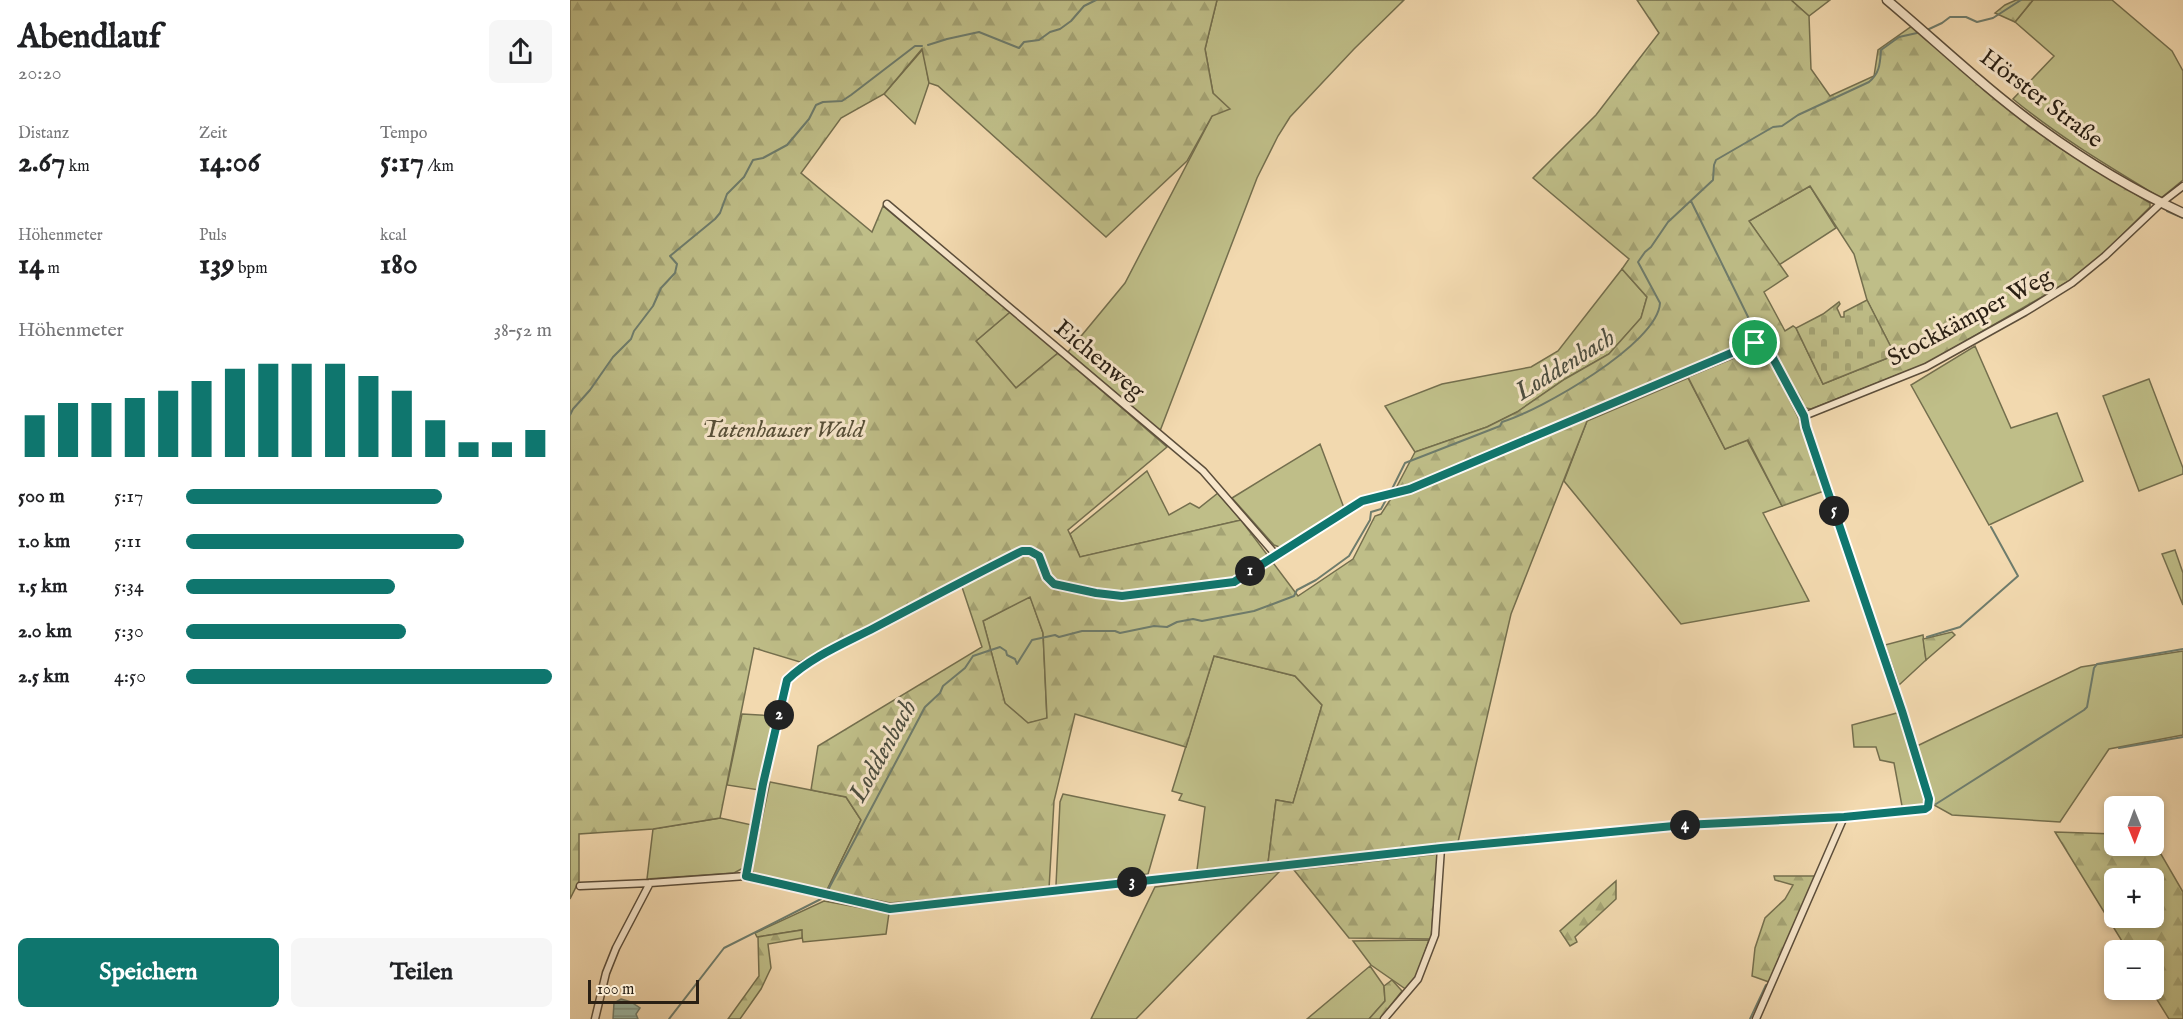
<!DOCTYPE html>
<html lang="de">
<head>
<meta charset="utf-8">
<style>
	body { margin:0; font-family:"IM FELL English",serif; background:#f6f6f6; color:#202124; height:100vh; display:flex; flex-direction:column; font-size:22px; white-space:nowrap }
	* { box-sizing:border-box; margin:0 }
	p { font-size:20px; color:#757577 }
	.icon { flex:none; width:33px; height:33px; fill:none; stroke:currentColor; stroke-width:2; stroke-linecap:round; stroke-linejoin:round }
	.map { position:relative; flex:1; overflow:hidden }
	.sheet { display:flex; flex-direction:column; background:#fff; width:570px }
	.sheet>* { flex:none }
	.needle { width:39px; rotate:179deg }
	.controls { position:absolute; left:1534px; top:796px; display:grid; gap:12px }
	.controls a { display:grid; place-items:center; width:60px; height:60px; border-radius:9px; background:#fff; box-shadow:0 3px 9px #0003; font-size:30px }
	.scale { position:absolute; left:18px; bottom:15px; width:111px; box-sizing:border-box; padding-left:6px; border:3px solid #2a2014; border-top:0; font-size:16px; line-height:21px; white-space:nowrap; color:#2a2014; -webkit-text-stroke:4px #f7e6cb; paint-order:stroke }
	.pin { position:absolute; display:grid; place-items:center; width:51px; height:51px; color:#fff; margin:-26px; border:3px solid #fff; border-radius:50%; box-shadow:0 2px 6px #0007 }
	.km { position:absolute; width:30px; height:30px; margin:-15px; border-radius:50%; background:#222; color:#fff; font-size:16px; line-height:30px; text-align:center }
	.round { display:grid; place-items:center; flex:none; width:63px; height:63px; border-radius:9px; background:#f6f6f6 }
	.summary { display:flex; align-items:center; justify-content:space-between; height:102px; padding:0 18px }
	h1 { font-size:33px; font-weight:700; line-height:45px }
	.stats { display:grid; grid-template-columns:repeat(3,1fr); gap:9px; height:102px; padding:6px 18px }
	.stats div { display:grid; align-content:center }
	.stats b { font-size:30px; font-weight:700 }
	.stats small { font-size:16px; font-weight:400 }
	.stats p { font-size:16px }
	.chart { height:168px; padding:12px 18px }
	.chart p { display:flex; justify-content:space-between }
	.chart svg { width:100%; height:108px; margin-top:6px; stroke:#0f766e; stroke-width:6 }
	.primary-button { display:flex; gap:12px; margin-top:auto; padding:12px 18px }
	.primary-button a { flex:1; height:69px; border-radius:9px; background:#0f766e; color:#fff; font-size:24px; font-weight:700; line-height:69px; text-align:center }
	.primary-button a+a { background:#f6f6f6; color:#202124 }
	ul { padding:0 18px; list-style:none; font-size:20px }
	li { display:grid; grid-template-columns:96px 72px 1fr; align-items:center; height:45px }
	li i { height:15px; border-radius:8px; background:#0f766e }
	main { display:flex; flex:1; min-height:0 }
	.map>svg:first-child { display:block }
	.grass { fill:#bfbe88; stroke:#746f4e; stroke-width:1.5 }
	.forest { fill:url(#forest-firs); stroke:#746f4e; stroke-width:1.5; fill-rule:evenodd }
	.cemetery { fill:url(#cemetery-stones); stroke:#746f4e; stroke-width:1.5 }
	.water { fill:url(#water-rules); stroke:#6e7c6c; stroke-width:1.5 }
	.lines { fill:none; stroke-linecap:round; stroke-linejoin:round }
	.stream { stroke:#6e7c6c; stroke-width:2 }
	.minor-casing { stroke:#5c4e3b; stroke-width:9 }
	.tertiary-casing { stroke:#5c4e3b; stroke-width:11 }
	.minor { stroke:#f7e6cb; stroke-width:6 }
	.tertiary { stroke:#f7e6cb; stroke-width:8 }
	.route-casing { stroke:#fff; stroke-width:12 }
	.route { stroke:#0f766e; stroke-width:8 }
	.labels { text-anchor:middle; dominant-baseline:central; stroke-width:6; stroke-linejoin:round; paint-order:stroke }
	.street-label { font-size:24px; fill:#2a2014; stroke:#f7e6cb }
	.park-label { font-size:24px; font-style:italic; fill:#574f37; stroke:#f7e6cb }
	.water-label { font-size:26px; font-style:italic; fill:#4c4e40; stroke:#f7e6cb }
</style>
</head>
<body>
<main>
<section class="sheet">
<div class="summary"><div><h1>Abendlauf</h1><p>20:20</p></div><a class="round"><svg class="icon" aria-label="share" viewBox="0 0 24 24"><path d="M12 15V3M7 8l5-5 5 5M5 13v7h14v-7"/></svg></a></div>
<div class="stats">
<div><p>Distanz</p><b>2.67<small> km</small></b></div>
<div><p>Zeit</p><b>14:06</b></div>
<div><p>Tempo</p><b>5:17<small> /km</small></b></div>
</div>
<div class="stats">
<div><p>Höhenmeter</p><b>14<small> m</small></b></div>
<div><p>Puls</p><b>139<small> bpm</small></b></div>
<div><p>kcal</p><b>180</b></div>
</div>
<div class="chart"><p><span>Höhenmeter</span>38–52 m</p>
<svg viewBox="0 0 160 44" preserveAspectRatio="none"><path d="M5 44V27M15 44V22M25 44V22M35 44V20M45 44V17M55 44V13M65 44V8M75 44V6M85 44V6M95 44V6M105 44V11M115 44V17M125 44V29M135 44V38M145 44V38M155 44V33"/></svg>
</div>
<ul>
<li><b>500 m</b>5:17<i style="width:70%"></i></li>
<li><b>1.0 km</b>5:11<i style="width:76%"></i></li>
<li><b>1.5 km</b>5:34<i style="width:57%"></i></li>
<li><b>2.0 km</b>5:30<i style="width:60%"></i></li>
<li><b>2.5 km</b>4:50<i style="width:100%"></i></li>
</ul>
<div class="primary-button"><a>Speichern</a><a>Teilen</a></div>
</section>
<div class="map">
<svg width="1613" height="1019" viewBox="0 0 1613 1019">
	<defs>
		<pattern id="forest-firs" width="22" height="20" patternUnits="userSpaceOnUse" patternTransform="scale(1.5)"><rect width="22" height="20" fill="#bfbe88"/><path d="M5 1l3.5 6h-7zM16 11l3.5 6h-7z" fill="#a4a374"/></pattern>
		<pattern id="cemetery-stones" width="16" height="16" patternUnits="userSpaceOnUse" patternTransform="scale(1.5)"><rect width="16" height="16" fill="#bfbe88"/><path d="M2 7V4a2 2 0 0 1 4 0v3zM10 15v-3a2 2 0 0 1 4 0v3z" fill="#a4a374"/></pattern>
		<pattern id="water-rules" width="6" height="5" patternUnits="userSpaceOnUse" patternTransform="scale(1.5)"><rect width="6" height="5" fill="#9cbaa7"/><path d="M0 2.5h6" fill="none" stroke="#7f9787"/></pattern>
	</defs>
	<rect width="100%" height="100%" fill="#f2d9af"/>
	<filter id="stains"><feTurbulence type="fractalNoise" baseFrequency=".00333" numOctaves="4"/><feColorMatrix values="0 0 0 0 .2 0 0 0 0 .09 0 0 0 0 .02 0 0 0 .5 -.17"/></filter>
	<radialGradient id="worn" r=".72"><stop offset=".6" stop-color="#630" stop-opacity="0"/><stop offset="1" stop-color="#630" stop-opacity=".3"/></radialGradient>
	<!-- grass -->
	<path class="grass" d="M 647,0 L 834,0 L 784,49 L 720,117 L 708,136 L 687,178 L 590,431 L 498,352 L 555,283 L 642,116 L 643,93 L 635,49 Z
		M 1221,0 L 1260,0 L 1239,16 Z
		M 1463,0 L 1542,0 L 1602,51 L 1613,71 L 1613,180 L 1591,198 C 1540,167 1489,137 1443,99 L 1484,56 L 1445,22 Z
		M 353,49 L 359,83 L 345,124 L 314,94 Z
		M 1240,186 L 1266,228 L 1209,265 L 1179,221 Z
		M 1052,269 L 1077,297 L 1071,318 L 1039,354 L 995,379 L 947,412 L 917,427 L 845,452 L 815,406 L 872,384 L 961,367 L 988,351 Z
		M 440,312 L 488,353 L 446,388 L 406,341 Z
		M 1405,346 L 1441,428 L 1487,413 L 1513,481 L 1419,525 L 1341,385 Z
		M 1118,378 L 1155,449 L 1177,440 L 1212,506 L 1193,513 L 1239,601 L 1111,624 L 994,481 L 1017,421 Z
		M 1579,379 L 1613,468 L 1613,474 L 1569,491 L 1533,396 Z
		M 750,444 L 774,508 L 712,548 L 704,545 L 662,498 Z
		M 577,471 L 599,515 L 620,503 L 629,508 L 648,493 L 671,520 L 510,557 L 500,534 Z
		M 1605,550 L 1613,573 L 1613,605 L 1592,554 Z
		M 460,596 L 473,633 L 477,719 L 458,723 L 435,704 L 413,621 Z
		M 1353,635 L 1356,660 L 1329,685 L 1315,645 Z
		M 1613,651 L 1613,735 L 1539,749 L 1490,822 L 1382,815 L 1364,805 L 1347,746 L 1511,667 Z
		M 644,656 L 725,676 L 752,705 L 723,803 L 706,800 L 698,863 L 627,870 L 635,807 L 609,800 L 612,794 L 602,791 Z
		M 1327,713 L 1356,797 L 1352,805 L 1332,806 L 1324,763 L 1310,760 L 1306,747 L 1284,747 L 1282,725 Z
		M 172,714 L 206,716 L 189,790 L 157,785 Z
		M 200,782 L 276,797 L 291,820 L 257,890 L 187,876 L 181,870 Z
		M 493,794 L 595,815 L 578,874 L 490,887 L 486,885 L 490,802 Z
		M 150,818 L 182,825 L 175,867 L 164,873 L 77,879 L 83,829 Z
		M 709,872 L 566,1019 L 521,1019 L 585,887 Z
		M 254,901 L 319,913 L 316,934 L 233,942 L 231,930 L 187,937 L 185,933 Z
		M 859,940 L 846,978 L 837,990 L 801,965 L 783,941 Z
		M 800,966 L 814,986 L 815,1001 L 799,1019 L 737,1019 Z"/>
	<!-- forest -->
	<path class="forest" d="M 0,0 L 647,0 L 635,49 L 643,93 L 660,109 L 642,116 L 617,161 L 536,237 L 368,86 L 359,83 L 352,49 L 314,94 L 271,118 L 231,173 L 302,232 L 313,206 L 440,312 L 406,341 L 446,388 L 488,353 L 597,447 L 498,530 L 510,557 L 671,520 L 728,596 L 783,559 L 805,516 L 811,514 L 822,497 L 848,490 L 1015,417 L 1017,421 L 941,614 L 888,842 L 698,863 L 706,800 L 723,803 L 752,705 L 725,676 L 644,656 L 616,747 L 505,714 L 484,801 L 479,889 L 320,903 L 257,890 L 291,820 L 276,797 L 241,790 L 248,746 L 412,647 L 389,578 L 230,662 L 184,648 L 150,818 L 83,829 L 9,834 L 9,881 L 0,899 ZM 460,597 L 473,633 L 477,718 L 458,723 L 435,703 L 413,621 Z
		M 1067,0 L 1221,0 L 1239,16 L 1241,69 L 1260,96 L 1304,76 L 1308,50 L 1342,26 L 1471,134 L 1580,203 L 1580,207 L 1533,254 L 1499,281 L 1358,363 L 1241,409 L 1236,408 L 1230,404 L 1202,347 L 1203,341 L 1199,337 L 1114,370 L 840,486 L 825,490 L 845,452 L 917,427 L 947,412 L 995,379 L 1039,354 L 1071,318 L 1077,297 L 1052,269 L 1059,259 L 963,178 L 1026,115 L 1089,33 ZM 1240,186 L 1284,254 L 1297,300 L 1325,355 L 1253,384 L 1226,328 L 1223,326 L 1215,331 L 1194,292 L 1218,276 L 1179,221 Z
		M 1446,0 L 1463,0 L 1445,22 L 1425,13 L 1435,5 Z
		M 1183,348 L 1192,349 L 1196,353 L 1228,417 L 1254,491 L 1212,506 L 1178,440 L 1155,449 L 1117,375 Z
		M 1382,632 L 1385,635 L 1356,660 L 1353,639 Z
		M 1485,832 L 1545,834 L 1545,846 L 1584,846 L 1584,842 L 1613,892 L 1613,1019 L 1599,1019 L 1581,990 L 1584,990 L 1584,951 L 1558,951 ZM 1545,879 L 1584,879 L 1584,918 L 1545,918 Z
		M 868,854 L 861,939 L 779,938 L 724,870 Z
		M 1204,876 L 1246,876 L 1199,982 L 1182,976 L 1185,948 L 1195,918 L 1215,899 L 1223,885 L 1205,880 Z
		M 1046,881 L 1046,899 L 1005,937 L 1007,942 L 1000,946 L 990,931 Z
		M 232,930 L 232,938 L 198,944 L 201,968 L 191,989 L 170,1019 L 158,1019 L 189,976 L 188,937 Z
		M 822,980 L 832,991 L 810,1019 L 799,1019 L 815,1001 L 814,986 Z"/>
	<!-- cemetery -->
	<path class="cemetery" d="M 1297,300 L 1325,355 L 1253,384 L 1226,328 L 1253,314 L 1269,302 L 1270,304 L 1267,308 L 1271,317 L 1274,317 L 1274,312 Z"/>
	<!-- water -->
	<path class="water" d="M 51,999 L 61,1002 L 70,1008 L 66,1014 L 68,1019 L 43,1019 L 44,1003 Z"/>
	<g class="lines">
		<!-- stream -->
		<path class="stream" d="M 1357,30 L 1372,23 L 1380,17 L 1396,17 L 1407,22 L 1423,18 L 1451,0
			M 358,45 L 377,39 L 409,32 L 449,48 L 454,42 L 469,40 L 480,32 L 490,29 L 501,21 L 514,6 L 526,0
			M 1477,139 L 1498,153
			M 1564,193 L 1580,202
			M 1121,201 L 1183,327 L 1186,338
			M 1597,211 L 1613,218
			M 1177,352 L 1185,350
			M 0,415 L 3,409 L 20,390 L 43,357 L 61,339 L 64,331 L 83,306 L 91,288 L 105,273 L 107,264 L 100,256 L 145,219 L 150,213 L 157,194 L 174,177 L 183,160 L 193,158 L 217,145 L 239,119 L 246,105 L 253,102 L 272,101 L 281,95 L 345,46 L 352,46
			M 1016,419 L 1149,363
			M 821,491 L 835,463 L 930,426 L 932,422 C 969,411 1088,344 1090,303 L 1068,262 L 1075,252 L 1081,247 L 1098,222 L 1143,180 L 1144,165 L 1146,160 L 1203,127 L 1212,126 L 1228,115 L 1299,82 C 1310,73 1310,63 1311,50 L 1329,37 L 1347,33
			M 1357,637 L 1390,627 L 1448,576 L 1421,527
			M 1549,748 L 1613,737
			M 1366,804 L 1514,710 L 1517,707 L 1524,668 L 1527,664 L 1613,649
			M 258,890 L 355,707 L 370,693 L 373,686 L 395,668 L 403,656 L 430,647 L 436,651 L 437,655 L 445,659 L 447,664 L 462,640 L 485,635 L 489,637 L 512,631 L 545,631 L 550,633 L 584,626 L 597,627 L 607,622 L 623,619 L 632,621 L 684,611 L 703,604 L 724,596 L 727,590 L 746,580 L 779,556 L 800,520 L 801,512 L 811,509 L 817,498
			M 99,1019 L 154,948 L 251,899
			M 1180,1019 L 1196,985"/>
		<!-- minor casing -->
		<g class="minor-casing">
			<path id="minor" d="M 317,204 L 633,471 L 706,555
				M 1234,416 L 1356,367 L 1455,312 L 1502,283 L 1535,256 L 1591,203 L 1613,186
				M 10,886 L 80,883 L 176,876 L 320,908 L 871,848 L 1115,825 L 1274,817 L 1351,810 L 1358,807 L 1359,799 L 1332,711 L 1236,427 L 1234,416 L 1197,347 L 1190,343 L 840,489 L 792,501 L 664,582 L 552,596 L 526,593 L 484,584 L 477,577 L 469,556 L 460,551 L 452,551 C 402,576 353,602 304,628 C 275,643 241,657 217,680 L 193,784 L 176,876
				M 25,1019 L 36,973 L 46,948 L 80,883
				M 814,1019 L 848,979 L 865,935 L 871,848
				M 1186,1019 L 1274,817"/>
		</g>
		<!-- tertiary casing -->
		<g class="tertiary-casing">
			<path id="tertiary" d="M 1317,0 C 1368,43 1417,90 1471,129 C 1514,160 1565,191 1613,213"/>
		</g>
		<!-- minor -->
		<use href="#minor" class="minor"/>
		<!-- tertiary -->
		<use href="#tertiary" class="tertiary"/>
	</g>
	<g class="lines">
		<!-- route casing -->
		<g class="route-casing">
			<path id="route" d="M 1185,343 L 1194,344 L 1197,347 L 1234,416 L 1236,427 L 1332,711 L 1359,799 L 1358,807 L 1355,809 L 1274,817 L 1114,825 L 871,848 L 320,909 L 176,876 L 193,784 L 217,680 C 241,657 275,643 304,628 C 353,602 402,576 452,551 L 460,551 L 469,556 L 477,577 L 484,584 L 526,593 L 552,596 L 664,582 L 792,501 L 840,489 Z"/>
		</g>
		<!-- route -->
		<use href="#route" class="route"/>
	</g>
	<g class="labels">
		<!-- street labels -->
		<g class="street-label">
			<text transform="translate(1471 99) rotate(37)">Hörster Straße</text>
			<text transform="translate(1400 318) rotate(-28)">Stockkämper Weg</text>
			<text transform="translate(529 360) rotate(40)">Eichenweg</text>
		</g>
		<!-- park labels -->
		<g class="park-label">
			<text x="213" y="430">Tatenhauser Wald</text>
		</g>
		<!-- water labels -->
		<g class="water-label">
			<text transform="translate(995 365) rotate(-32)">Loddenbach</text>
			<text transform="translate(313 751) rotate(-61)">Loddenbach</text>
		</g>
	</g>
	<rect width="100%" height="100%" filter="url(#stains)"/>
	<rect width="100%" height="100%" fill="url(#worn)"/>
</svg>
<div class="controls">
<a><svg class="needle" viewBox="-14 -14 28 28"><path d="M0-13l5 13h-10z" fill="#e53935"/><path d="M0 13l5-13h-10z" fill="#757577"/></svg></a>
<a>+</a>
<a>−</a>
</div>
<div class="scale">100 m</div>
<div class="pin" style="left:1185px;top:343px;background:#1e9e55"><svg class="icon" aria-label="arrive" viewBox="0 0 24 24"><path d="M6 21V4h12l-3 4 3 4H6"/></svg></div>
<b class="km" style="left:680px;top:571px">1</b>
<b class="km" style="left:209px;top:715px">2</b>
<b class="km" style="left:562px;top:882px">3</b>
<b class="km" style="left:1115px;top:825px">4</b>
<b class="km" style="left:1264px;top:511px">5</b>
</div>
</main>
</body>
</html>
